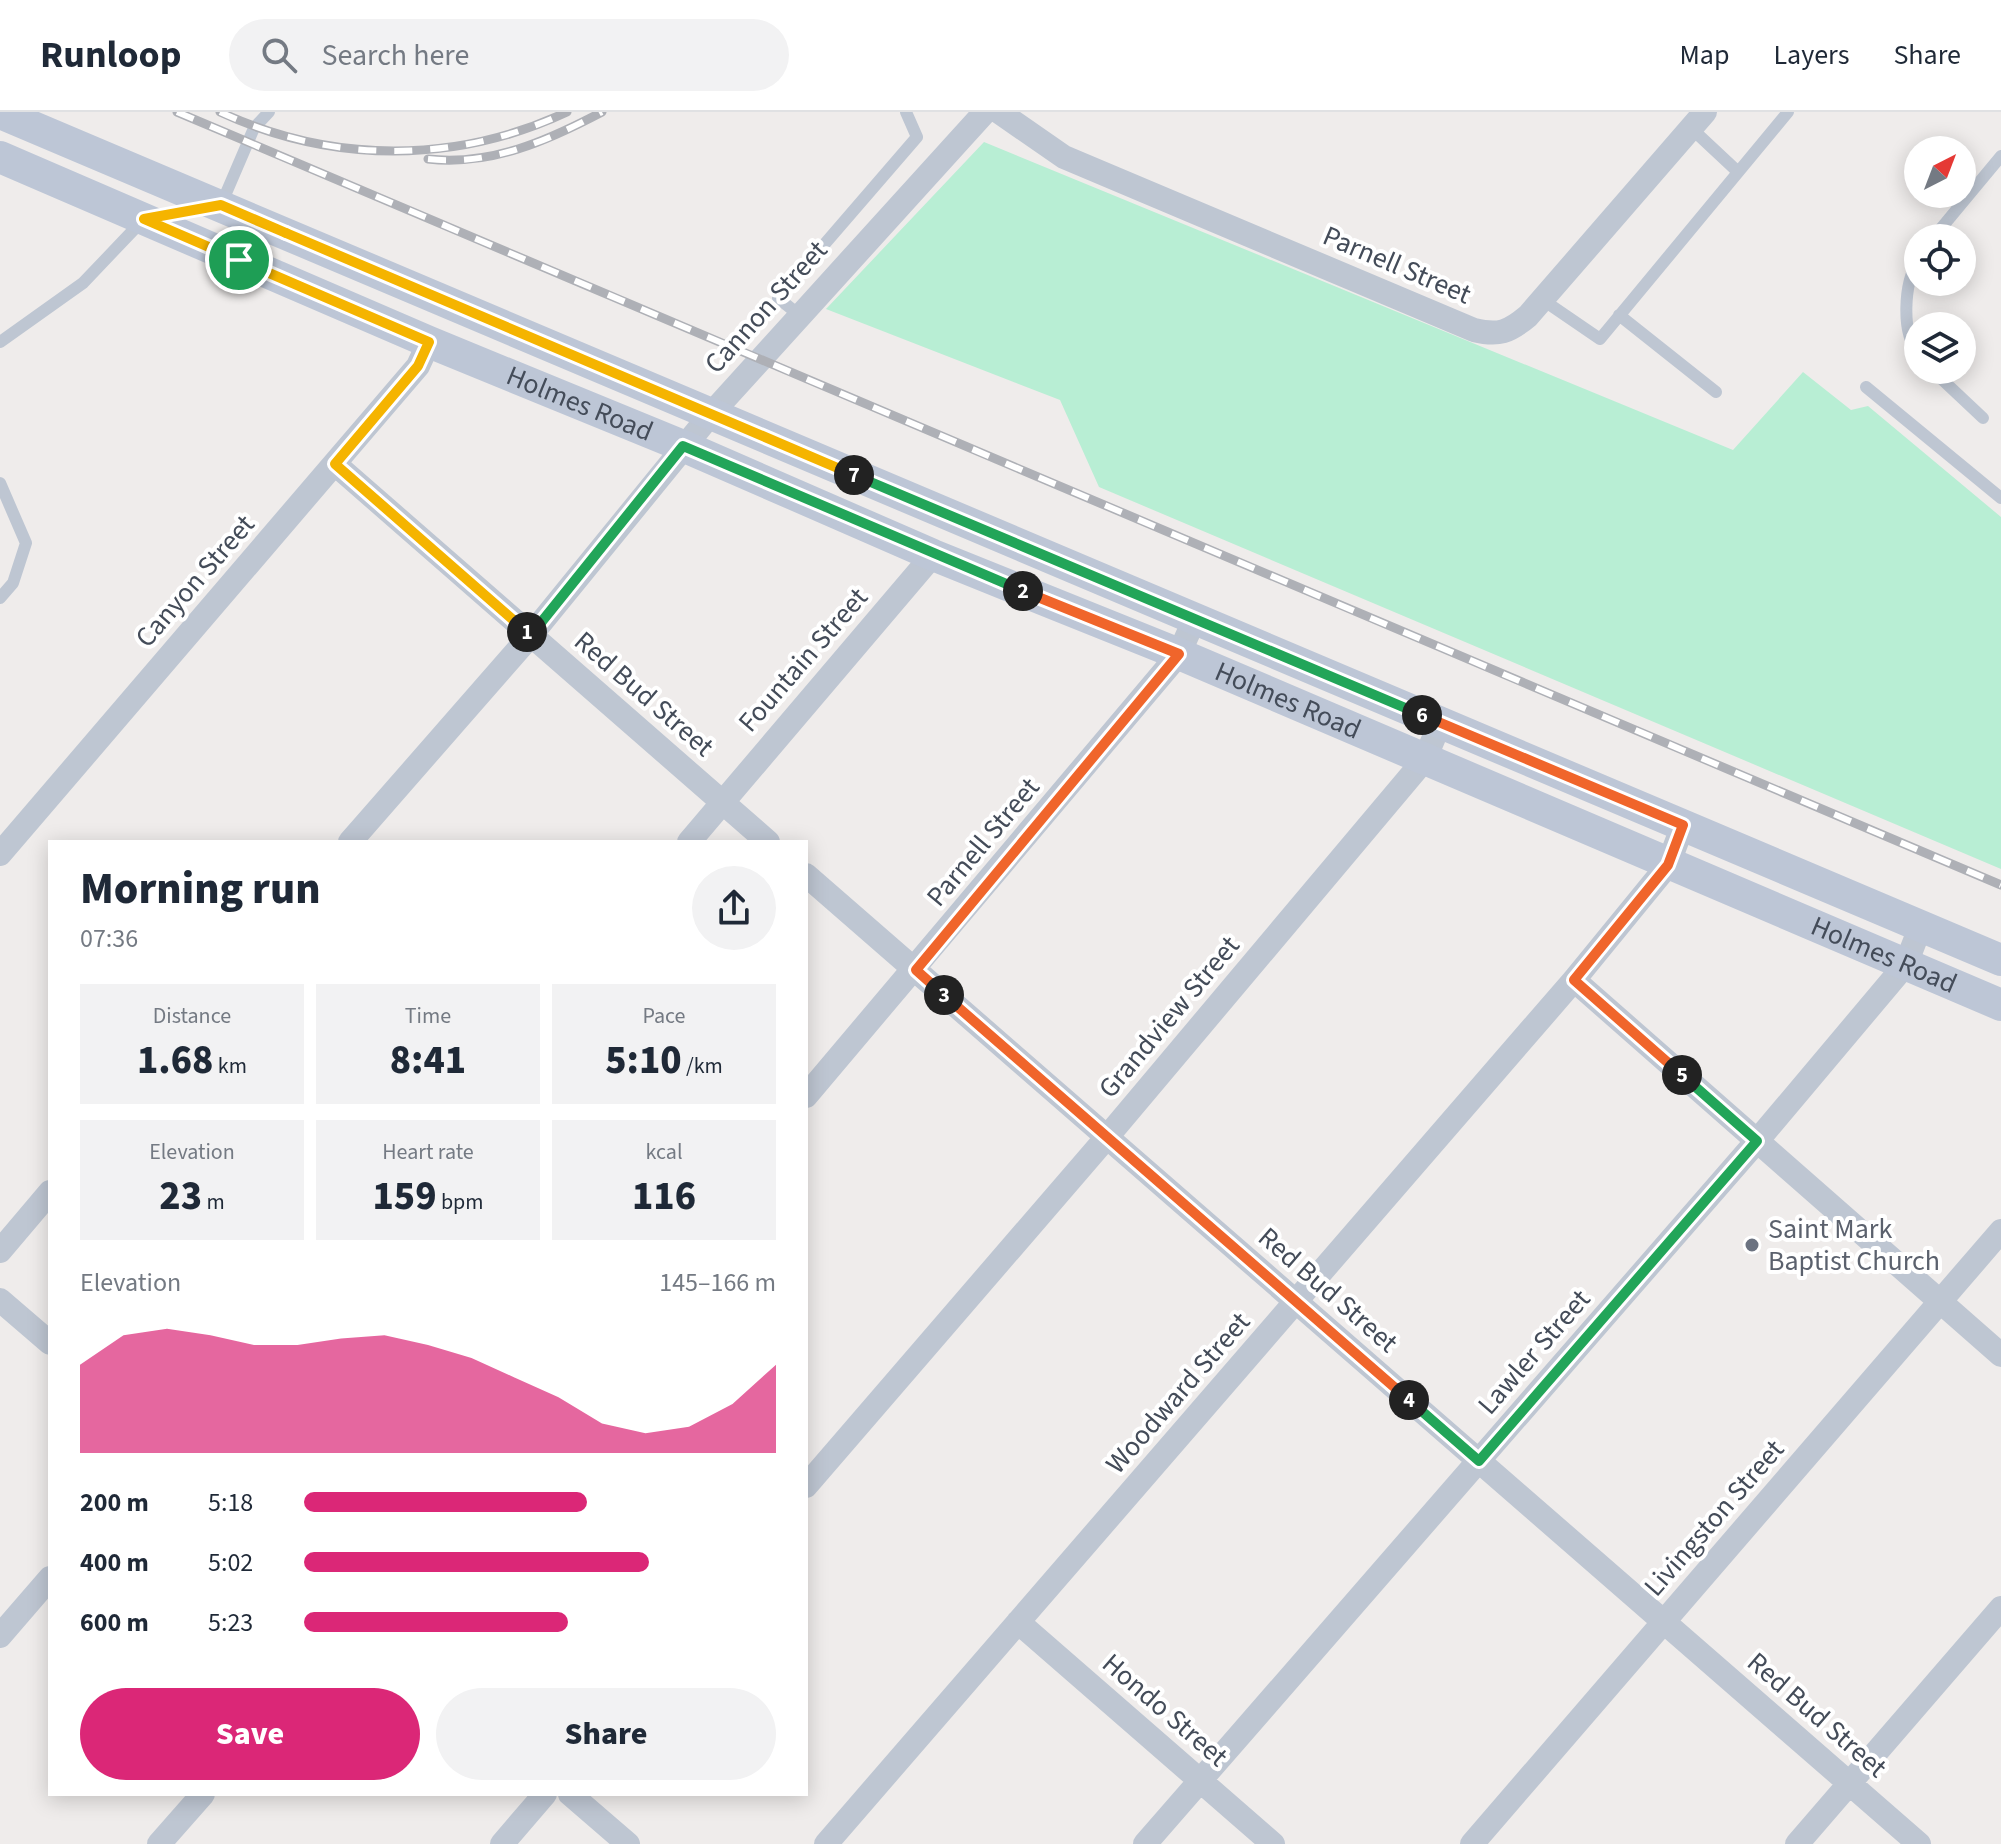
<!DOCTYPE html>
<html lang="en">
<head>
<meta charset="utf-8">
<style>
	body { margin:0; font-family:"Source Sans 3",sans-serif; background:#f2f2f3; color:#1f2937; height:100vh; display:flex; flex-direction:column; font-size:30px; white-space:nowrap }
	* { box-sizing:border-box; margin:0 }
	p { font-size:26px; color:#747a83 }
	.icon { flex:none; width:44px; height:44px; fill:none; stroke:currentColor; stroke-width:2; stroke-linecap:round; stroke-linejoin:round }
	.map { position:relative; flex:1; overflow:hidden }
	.panel { position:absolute; left:48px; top:728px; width:760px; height:956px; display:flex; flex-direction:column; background:#fff; border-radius:0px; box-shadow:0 4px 20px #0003 }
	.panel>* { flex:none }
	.needle { width:52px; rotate:42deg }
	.tools { position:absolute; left:1904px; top:24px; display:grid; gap:16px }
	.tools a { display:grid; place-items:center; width:72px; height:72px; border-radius:50%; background:#fff; box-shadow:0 4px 20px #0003; font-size:40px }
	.pin { position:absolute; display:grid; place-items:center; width:68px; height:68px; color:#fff; margin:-34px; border:4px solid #fff; border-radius:50%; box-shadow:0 2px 8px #0007 }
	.km { position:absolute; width:40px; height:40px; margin:-20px; border-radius:50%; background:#222; color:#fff; font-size:22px; line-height:40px; text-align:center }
	.round { display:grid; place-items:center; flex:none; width:84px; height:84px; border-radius:42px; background:#f2f2f3 }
	.summary { display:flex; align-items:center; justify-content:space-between; height:136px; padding:0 32px }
	h1 { font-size:44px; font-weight:800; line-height:60px }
	.stats { display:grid; grid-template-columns:repeat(3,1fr); gap:12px; height:136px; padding:8px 32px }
	.stats div { display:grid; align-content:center; border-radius:0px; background:#f2f2f3; text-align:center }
	.stats b { font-size:40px; font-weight:800 }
	.stats small { font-size:22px; font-weight:400 }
	.stats p { font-size:22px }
	.chart { height:224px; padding:16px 32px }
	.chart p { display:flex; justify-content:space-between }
	.chart svg { width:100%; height:144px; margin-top:8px; fill:#db2777; opacity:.7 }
	.primary-button { display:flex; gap:16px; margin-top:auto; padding:16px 32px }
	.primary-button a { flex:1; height:92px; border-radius:48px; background:#db2777; color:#fff; font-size:32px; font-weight:800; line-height:92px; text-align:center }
	.primary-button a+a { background:#f2f2f3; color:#1f2937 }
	ul { padding:0 32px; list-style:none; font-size:26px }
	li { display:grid; grid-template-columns:128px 96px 1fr; align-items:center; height:60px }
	li i { height:20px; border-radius:10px; background:#db2777 }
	header { display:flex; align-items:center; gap:48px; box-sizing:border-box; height:112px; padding:0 40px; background:#fff; border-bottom:2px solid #e0e1e3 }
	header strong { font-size:38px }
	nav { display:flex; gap:44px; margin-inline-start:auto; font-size:28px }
	.search { width:560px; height:72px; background:#f2f2f3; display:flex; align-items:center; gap:20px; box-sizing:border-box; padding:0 28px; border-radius:44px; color:#747a83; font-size:30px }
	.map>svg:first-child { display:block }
	.green { fill:#b8eed4 }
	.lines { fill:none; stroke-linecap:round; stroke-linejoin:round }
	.service { stroke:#bec6d2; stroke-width:12 }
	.minor { stroke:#bec6d2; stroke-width:24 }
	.secondary { stroke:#bdc6d6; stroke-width:32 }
	.rail-casing { stroke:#aeb0b6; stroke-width:9 }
	.rail { stroke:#fff; stroke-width:6; stroke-dasharray:18; stroke-linecap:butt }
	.split-1-casing { stroke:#fff; stroke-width:16 }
	.split-2-casing { stroke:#fff; stroke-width:16 }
	.split-3-casing { stroke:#fff; stroke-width:16 }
	.split-4-casing { stroke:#fff; stroke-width:16 }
	.split-5-casing { stroke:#fff; stroke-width:16 }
	.split-6-casing { stroke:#fff; stroke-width:16 }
	.split-7-casing { stroke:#fff; stroke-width:16 }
	.split-8-casing { stroke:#fff; stroke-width:16 }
	.split-9-casing { stroke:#fff; stroke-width:16 }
	.split-1 { stroke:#f5b400; stroke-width:10 }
	.split-2 { stroke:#22a559; stroke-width:10 }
	.split-3 { stroke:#f0652b; stroke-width:10 }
	.split-4 { stroke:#f0652b; stroke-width:10 }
	.split-5 { stroke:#22a559; stroke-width:10 }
	.split-6 { stroke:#f0652b; stroke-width:10 }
	.split-7 { stroke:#22a559; stroke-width:10 }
	.split-8 { stroke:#f5b400; stroke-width:10 }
	.split-9 { stroke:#f5b400; stroke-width:10 }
	.worship-dot { fill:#6b7280; stroke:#fff; stroke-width:3 }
	.labels { text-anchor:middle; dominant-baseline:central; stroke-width:8; stroke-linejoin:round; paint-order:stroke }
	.street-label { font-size:28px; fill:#444c59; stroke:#fff }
	.worship-label { font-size:28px; fill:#5b616d; stroke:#fff; text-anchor:start }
</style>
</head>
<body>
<header>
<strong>Runloop</strong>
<div class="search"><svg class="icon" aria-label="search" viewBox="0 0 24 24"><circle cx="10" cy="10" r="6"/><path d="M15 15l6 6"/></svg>Search here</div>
<nav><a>Map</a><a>Layers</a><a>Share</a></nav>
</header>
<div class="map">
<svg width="2001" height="1732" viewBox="0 0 2001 1732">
	<rect width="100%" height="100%" fill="#efeceb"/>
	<!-- green -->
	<path class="green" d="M 984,30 L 1733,338 L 1803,260 L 1851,298 L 1868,294 L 2001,405 L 2001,757 L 1099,375 L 1060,288 L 826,197 Z"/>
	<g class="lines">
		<!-- service -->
		<path class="service" d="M 1691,16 L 1737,59
			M 221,93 L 254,16 L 269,0
			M 1933,126 L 2001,44
			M 1918,149 C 1904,171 1901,220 1918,241
			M 1543,188 L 1600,227 L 1788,0
			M 798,202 L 778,186 L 917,25 L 906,0
			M 1619,203 L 1716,280
			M 0,230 L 83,171 L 143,108
			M 1932,258 L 1983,306
			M 1866,275 L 2001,386
			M 0,371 L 26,431 L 13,471 L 0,486"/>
		<!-- minor -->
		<path class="minor" d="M 999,0 L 1064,45 L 1474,218 C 1499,224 1509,220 1528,204 L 1705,0
			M 335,352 L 768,730
			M 350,730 L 531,523 L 711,302 L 985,0
			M 689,730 L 933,443
			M 0,742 L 418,254 L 429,230
			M 806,763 L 1919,1732
			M 1574,868 L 2001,1243
			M 806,984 L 1179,542 L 1195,506
			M 0,1139 L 50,1080
			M 0,1188 L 50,1231
			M 806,1374 L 1107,1025 L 1425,647 L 1440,611
			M 1018,1510 L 1273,1732
			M 0,1524 L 50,1466
			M 570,1682 L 628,1732
			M 159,1732 L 203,1682
			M 502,1732 L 545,1682
			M 826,1732 L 1574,868 L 1668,753 L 1683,713
			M 1145,1732 L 1757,1029 L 1906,852 L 1921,813
			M 1472,1732 L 2001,1119
			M 1797,1732 L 2001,1496"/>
		<!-- secondary -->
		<g class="secondary">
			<path d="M 0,1 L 2001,848"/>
			<path id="s1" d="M 0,45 L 429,230 L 683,334 L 933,443 L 1179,542 L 2001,893"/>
		</g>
		<!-- rail casing -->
		<g class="rail-casing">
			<path id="rail" d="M 177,0 L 2001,773
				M 220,0 C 332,52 456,52 567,0
				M 428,47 C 491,54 547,29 602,0"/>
		</g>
		<!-- rail -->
		<use href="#rail" class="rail"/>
	</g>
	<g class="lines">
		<!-- split-1 casing -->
		<g class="split-1-casing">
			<path id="split-1" d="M 239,148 L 429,230 L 418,254 L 335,352 L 527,520"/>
		</g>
		<!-- split-2 casing -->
		<g class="split-2-casing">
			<path id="split-2" d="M 527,520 L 531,523 L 683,334 L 1023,479"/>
		</g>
		<!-- split-3 casing -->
		<g class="split-3-casing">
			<path id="split-3" d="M 944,883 L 916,858 L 1179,542 L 1023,479"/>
		</g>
		<!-- split-4 casing -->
		<g class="split-4-casing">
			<path id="split-4" d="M 944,883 L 1409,1288"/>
		</g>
		<!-- split-5 casing -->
		<g class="split-5-casing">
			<path id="split-5" d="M 1409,1288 L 1479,1349 L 1757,1029 L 1682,963"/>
		</g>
		<!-- split-6 casing -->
		<g class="split-6-casing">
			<path id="split-6" d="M 1422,603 L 1683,713 L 1668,753 L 1574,868 L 1682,963"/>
		</g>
		<!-- split-7 casing -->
		<g class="split-7-casing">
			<path id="split-7" d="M 854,363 L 1422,603"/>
		</g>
		<!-- split-8 casing -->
		<g class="split-8-casing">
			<path id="split-8" d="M 286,121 L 854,363"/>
		</g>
		<!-- split-9 casing -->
		<g class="split-9-casing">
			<path id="split-9" d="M 239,148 L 144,107 L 221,93 L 286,121"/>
		</g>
		<!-- split-1 -->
		<use href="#split-1" class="split-1"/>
		<!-- split-2 -->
		<use href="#split-2" class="split-2"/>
		<!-- split-3 -->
		<use href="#split-3" class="split-3"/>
		<!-- split-4 -->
		<use href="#split-4" class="split-4"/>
		<!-- split-5 -->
		<use href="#split-5" class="split-5"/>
		<!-- split-6 -->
		<use href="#split-6" class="split-6"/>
		<!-- split-7 -->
		<use href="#split-7" class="split-7"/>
		<!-- split-8 -->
		<use href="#split-8" class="split-8"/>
		<!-- split-9 -->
		<use href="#split-9" class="split-9"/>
	</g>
	<!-- markers -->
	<circle class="worship-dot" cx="1752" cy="1133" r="8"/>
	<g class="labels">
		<!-- street labels -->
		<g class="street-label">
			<text transform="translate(1397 153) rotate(23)">Parnell Street</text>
			<text transform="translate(766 195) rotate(-48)">Cannon Street</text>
			<text stroke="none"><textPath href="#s1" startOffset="630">Holmes Road</textPath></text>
			<text transform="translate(195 469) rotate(-49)">Canyon Street</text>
			<text transform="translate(803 548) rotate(-49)">Fountain Street</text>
			<text transform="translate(644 582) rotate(41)">Red Bud Street</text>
			<text stroke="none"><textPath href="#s1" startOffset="1398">Holmes Road</textPath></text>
			<text transform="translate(983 730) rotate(-50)">Parnell Street</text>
			<text stroke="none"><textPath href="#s1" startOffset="2046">Holmes Road</textPath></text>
			<text transform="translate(1169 905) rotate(-50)">Grandview Street</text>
			<text transform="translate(1328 1178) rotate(41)">Red Bud Street</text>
			<text transform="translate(1534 1240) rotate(-49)">Lawler Street</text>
			<text transform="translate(1178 1281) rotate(-49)">Woodward Street</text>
			<text transform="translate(1714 1406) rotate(-49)">Livingston Street</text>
			<text transform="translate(1165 1598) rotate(41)">Hondo Street</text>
			<text transform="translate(1817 1603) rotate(41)">Red Bud Street</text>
		</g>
		<!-- worship labels -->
		<g class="worship-label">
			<text x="1768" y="1117">Saint Mark<tspan x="1768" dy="32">Baptist Church</tspan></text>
		</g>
	</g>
</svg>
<div class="tools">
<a><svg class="needle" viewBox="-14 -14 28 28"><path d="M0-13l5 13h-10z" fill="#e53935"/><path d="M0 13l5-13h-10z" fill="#747a83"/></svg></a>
<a><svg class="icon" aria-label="locate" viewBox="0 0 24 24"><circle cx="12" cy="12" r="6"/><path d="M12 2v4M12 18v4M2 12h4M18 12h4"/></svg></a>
<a><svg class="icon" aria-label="layers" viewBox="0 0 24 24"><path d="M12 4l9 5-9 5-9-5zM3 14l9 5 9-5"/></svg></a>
</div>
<div class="pin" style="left:239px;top:148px;background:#1e9e55"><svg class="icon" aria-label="arrive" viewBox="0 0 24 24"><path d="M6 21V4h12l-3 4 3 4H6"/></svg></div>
<b class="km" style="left:527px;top:520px">1</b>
<b class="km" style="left:1023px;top:479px">2</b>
<b class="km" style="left:944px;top:883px">3</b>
<b class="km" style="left:1409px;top:1288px">4</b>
<b class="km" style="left:1682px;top:963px">5</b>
<b class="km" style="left:1422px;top:603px">6</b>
<b class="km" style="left:854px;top:363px">7</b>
<section class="panel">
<div class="summary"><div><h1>Morning run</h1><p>07:36</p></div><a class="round"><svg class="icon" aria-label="share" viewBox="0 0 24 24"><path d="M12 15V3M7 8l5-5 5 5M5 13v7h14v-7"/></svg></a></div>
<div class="stats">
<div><p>Distance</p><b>1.68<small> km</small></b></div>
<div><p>Time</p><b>8:41</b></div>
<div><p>Pace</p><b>5:10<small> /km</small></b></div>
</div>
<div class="stats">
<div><p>Elevation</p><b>23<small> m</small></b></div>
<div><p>Heart rate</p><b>159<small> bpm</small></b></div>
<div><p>kcal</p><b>116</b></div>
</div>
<div class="chart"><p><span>Elevation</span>145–166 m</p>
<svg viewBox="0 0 160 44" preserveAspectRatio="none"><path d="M0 44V17L10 8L20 6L30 8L40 11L50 11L60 9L70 8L80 11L90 15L100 21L110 27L120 35L130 38L140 36L150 29L160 17V44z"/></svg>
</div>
<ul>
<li><b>200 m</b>5:18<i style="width:60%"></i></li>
<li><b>400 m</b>5:02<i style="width:73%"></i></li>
<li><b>600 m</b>5:23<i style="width:56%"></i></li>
</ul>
<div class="primary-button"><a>Save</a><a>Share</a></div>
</section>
</div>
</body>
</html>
